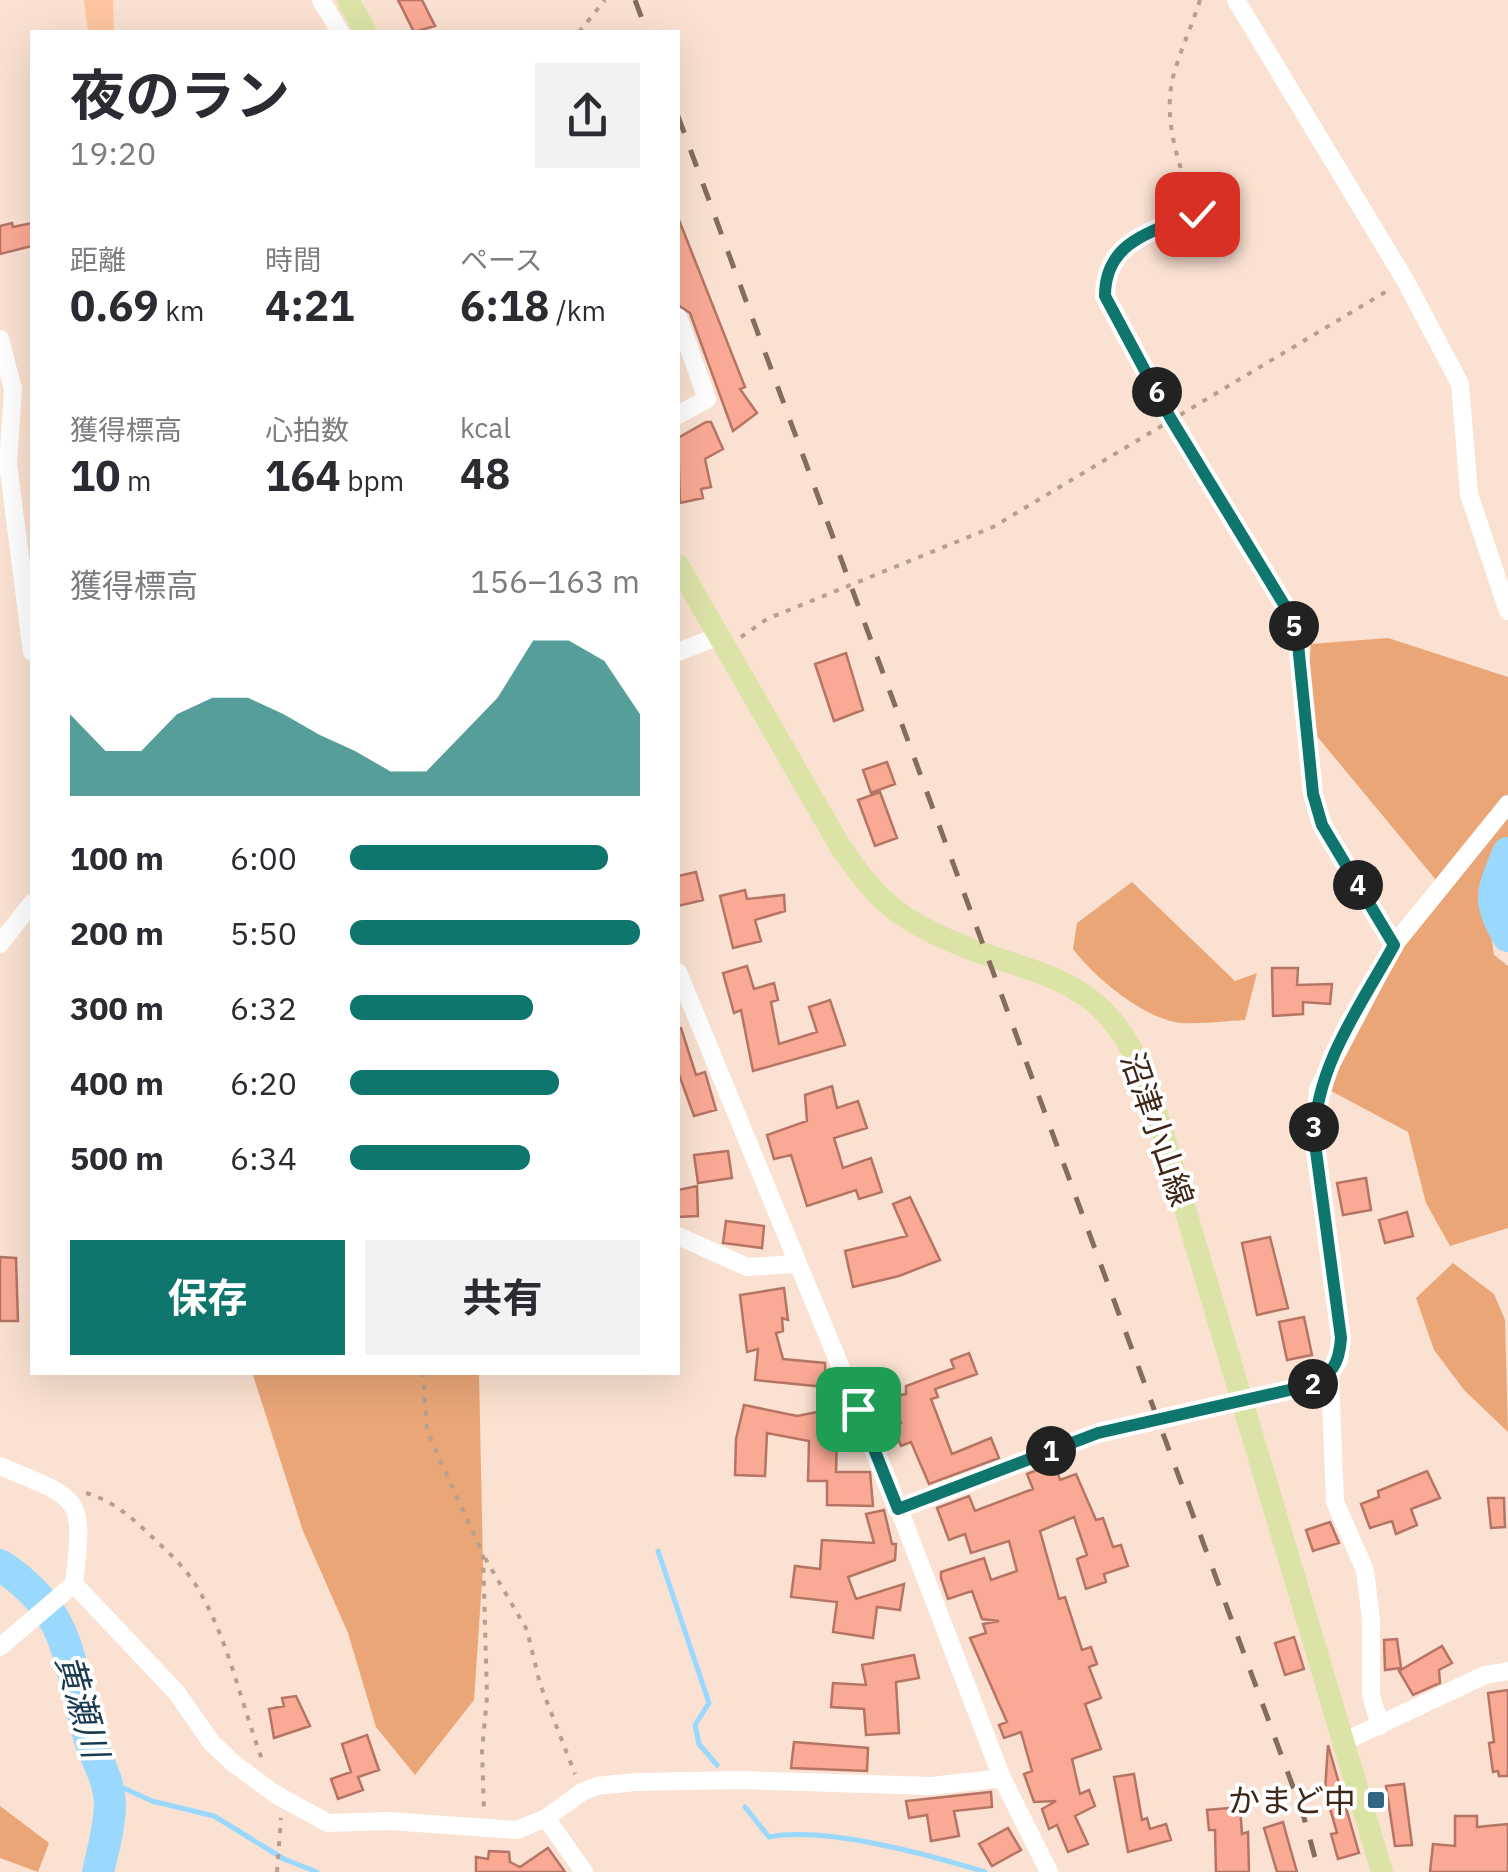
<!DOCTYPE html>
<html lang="ja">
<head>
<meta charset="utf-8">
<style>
	body { margin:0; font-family:"IBM Plex Sans","Noto Sans JP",sans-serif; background:#f2f2f3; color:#2b2b33; height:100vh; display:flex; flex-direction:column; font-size:38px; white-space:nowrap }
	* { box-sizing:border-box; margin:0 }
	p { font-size:32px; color:#7c7c81 }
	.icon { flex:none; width:55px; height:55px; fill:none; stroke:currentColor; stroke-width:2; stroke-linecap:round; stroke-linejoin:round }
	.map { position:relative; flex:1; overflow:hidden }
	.drawer { position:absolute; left:30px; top:30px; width:650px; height:1345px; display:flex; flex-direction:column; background:#fff; border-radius:0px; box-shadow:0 10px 40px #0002 }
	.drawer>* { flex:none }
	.pin { position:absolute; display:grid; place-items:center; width:85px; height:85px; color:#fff; margin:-42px; border-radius:20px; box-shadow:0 5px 15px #0006 }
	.km { position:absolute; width:50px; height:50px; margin:-25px; border-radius:50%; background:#222; color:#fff; font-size:28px; line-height:50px; text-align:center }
	.round { display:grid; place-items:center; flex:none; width:105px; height:105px; border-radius:0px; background:#f2f2f3 }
	.headline { display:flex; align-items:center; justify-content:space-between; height:170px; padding:0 40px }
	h1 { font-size:55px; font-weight:700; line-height:75px }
	.metrics { display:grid; grid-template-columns:repeat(3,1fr); gap:15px; height:170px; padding:10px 40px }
	.metrics div { display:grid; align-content:center }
	.metrics b { font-size:42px; font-weight:700 }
	.metrics small { font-size:28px; font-weight:400 }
	.metrics p { font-size:28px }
	.chart { height:280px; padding:20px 40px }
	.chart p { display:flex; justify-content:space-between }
	.chart svg { width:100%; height:180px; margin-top:10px; fill:#0f766e; opacity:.7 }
	.button { display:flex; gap:20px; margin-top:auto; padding:20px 40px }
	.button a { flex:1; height:115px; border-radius:0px; background:#0f766e; color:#fff; font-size:40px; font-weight:700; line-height:115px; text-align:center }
	.button a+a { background:#f2f2f3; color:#2b2b33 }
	ul { padding:0 40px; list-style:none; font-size:32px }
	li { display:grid; grid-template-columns:160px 120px 1fr; align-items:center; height:75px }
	li i { height:25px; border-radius:12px; background:#0f766e }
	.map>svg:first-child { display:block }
	.green { fill:#fec6a0 }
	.forest { fill:#eaa677 }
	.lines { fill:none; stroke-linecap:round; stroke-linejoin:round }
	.stream { stroke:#9bd8fd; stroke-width:5 }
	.river { stroke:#9bd8fd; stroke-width:32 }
	.building { fill:#faa994; stroke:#b67564; stroke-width:2.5 }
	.path { stroke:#b79f8f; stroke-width:4; stroke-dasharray:5 8; stroke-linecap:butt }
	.minor { stroke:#fff; stroke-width:18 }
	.major { stroke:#dce3a7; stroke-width:22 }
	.rail { stroke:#856d5d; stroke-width:5; stroke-dasharray:18 18; stroke-linecap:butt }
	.route-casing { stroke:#fff; stroke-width:20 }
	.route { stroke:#0f766e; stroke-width:12 }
	.poi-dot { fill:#336683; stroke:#fff; stroke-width:4 }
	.labels { text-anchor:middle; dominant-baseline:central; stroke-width:8; stroke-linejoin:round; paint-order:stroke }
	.street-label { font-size:32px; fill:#3e2717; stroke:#fff }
	.poi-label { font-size:32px; fill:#3e2717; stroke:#fff; text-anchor:end }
	.water-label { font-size:35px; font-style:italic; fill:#193b4f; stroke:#fff }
</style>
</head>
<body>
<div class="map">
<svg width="1508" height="1872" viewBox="0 0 1508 1872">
	<rect width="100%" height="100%" fill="#fae1d1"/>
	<!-- green -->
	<path class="green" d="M 84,0 L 113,0 L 114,32 L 88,32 Z"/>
	<!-- forest -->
	<path class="forest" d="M 1388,638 L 1508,677 L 1508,862 L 1487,907 L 1494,955 L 1508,966 L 1508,1228 L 1450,1246 L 1426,1203 L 1408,1132 L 1320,1085 L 1441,886 L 1306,723 L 1311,644 Z
		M 1132,882 L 1235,981 L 1257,973 L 1245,1020 C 1225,1021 1202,1024 1182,1023 C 1145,1020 1094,977 1073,949 L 1077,923 Z
		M 1453,1263 L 1494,1294 L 1505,1320 L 1508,1432 L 1464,1390 L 1434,1350 L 1416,1298 Z
		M 252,1372 L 479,1373 L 483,1567 L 474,1700 L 415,1775 L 376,1727 L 348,1633 L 303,1531 Z
		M 0,1806 L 49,1843 L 38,1872 L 0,1858 Z"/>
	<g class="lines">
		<!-- stream -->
		<path class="stream" d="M 658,1551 L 709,1703 L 695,1725 L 699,1744 L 717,1765
			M 108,1781 L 152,1801 L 214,1816 L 284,1859 L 317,1872
			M 745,1807 L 769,1837 C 825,1826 930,1855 985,1872"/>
		<!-- river -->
		<path class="river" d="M 1508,853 C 1493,891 1486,899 1508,936
			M 0,1565 C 74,1614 67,1661 89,1737 C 96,1760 109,1778 110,1803 C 110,1825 103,1851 98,1872"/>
	</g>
	<!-- building -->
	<path class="building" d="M 398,0 L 422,0 L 435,26 L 414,32 Z
		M 679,220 L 745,387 L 740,389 L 757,413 L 733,431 L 690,313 L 678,305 Z
		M 12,223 L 13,227 L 32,223 L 32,246 L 0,254 L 0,226 Z
		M 706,422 L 711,422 L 723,449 L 705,459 L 711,487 L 701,489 L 703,498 L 680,503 L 678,438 Z
		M 846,653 L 863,710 L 834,721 L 815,664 Z
		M 887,762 L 895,784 L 871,793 L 863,770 Z
		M 880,792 L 897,838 L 875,846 L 858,800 Z
		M 696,872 L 703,900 L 678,906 L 678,876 Z
		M 745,890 L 747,899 L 784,895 L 785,911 L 755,920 L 761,941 L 733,948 L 720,896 Z
		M 747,966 L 754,989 L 774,983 L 778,1000 L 771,1002 L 779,1044 L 817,1032 L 809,1007 L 830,1000 L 845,1045 L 753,1071 L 741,1010 L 734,1013 L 723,973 Z
		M 1272,968 L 1298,968 L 1297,985 L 1332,984 L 1330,1004 L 1303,1002 L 1303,1014 L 1273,1016 Z
		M 678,1028 L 681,1028 L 696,1075 L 705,1072 L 716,1110 L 694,1116 L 678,1072 Z
		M 832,1086 L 837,1108 L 858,1101 L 867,1128 L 834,1138 L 843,1168 L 871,1158 L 882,1192 L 859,1199 L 856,1190 L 807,1206 L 791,1155 L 774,1159 L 767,1135 L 807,1121 L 805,1095 Z
		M 728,1151 L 732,1178 L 698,1183 L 694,1155 Z
		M 1366,1178 L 1371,1210 L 1343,1215 L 1337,1183 Z
		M 697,1186 L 698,1216 L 678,1217 L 678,1190 Z
		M 910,1197 L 940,1260 L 899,1276 L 853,1287 L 845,1251 L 907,1236 L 893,1204 Z
		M 1407,1212 L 1413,1236 L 1385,1243 L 1379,1220 Z
		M 726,1221 L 764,1226 L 762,1248 L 723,1243 Z
		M 1270,1237 L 1288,1308 L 1257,1315 L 1242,1243 Z
		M 0,1257 L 16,1258 L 18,1321 L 0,1321 Z
		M 784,1288 L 788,1320 L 782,1318 L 783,1331 L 776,1333 L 783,1359 L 825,1363 L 826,1387 L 755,1380 L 758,1349 L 747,1352 L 740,1295 Z
		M 1304,1317 L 1312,1355 L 1287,1360 L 1279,1322 Z
		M 969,1353 L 977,1374 L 935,1389 L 938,1397 L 931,1399 L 952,1454 L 991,1438 L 999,1458 L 929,1484 L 911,1442 L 901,1446 L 893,1426 L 901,1423 L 891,1397 L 906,1394 L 906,1386 L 954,1368 L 951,1360 Z
		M 744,1405 L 797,1416 L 837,1408 L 842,1437 L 837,1438 L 836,1472 L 870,1472 L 873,1506 L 827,1505 L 827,1481 L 808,1481 L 809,1441 L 767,1433 L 765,1476 L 735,1475 L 736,1439 Z
		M 1054,1463 L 1060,1480 L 1076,1474 L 1096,1520 L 1103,1518 L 1113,1547 L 1121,1545 L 1128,1566 L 1104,1574 L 1106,1582 L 1086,1589 L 1077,1559 L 1087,1555 L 1074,1517 L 1040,1531 L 1059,1599 L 1065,1597 L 1082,1650 L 1091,1647 L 1097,1664 L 1089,1667 L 1101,1698 L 1085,1704 L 1101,1749 L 1072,1759 L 1080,1794 L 1089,1790 L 1095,1806 L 1075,1816 L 1088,1844 L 1068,1852 L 1057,1825 L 1049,1829 L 1042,1809 L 1056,1801 L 1034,1802 L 1024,1774 L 1032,1771 L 1021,1732 L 1004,1738 L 999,1725 L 1007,1722 L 970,1638 L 986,1633 L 983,1624 L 999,1621 L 982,1619 L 972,1591 L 948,1599 L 941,1578 L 941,1572 L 984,1558 L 991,1580 L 1017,1571 L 1009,1541 L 971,1553 L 965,1534 L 949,1540 L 937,1508 L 969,1496 L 975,1511 L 1033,1489 L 1027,1474 Z
		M 1427,1471 L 1440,1498 L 1411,1509 L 1417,1525 L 1396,1534 L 1392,1521 L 1370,1528 L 1361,1504 L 1379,1497 L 1378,1491 Z
		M 1488,1498 L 1504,1498 L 1505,1527 L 1491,1528 Z
		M 884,1510 L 892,1544 L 896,1544 L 895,1560 L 848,1577 L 856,1599 L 904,1584 L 900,1610 L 877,1607 L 873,1638 L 833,1632 L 837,1602 L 791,1597 L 795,1566 L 820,1569 L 822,1540 L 874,1543 L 866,1514 Z
		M 1330,1522 L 1339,1543 L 1313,1551 L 1306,1530 Z
		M 1294,1637 L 1304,1669 L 1285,1675 L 1275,1643 Z
		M 1397,1639 L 1401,1668 L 1385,1670 L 1384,1640 Z
		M 1442,1646 L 1452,1663 L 1439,1670 L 1440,1683 L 1413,1695 L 1399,1671 Z
		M 914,1655 L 919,1678 L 896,1682 L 899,1733 L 866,1735 L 864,1709 L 831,1707 L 833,1683 L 866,1685 L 862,1665 Z
		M 1508,1690 L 1508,1776 L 1499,1776 L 1498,1771 L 1493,1772 L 1489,1743 L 1494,1742 L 1488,1693 Z
		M 296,1696 L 310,1726 L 274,1738 L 269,1709 L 284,1706 L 282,1698 Z
		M 367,1735 L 379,1770 L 358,1777 L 363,1790 L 338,1799 L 331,1779 L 351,1772 L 342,1744 Z
		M 794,1742 L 868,1748 L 867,1771 L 791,1768 Z
		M 1328,1745 L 1359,1853 L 1338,1859 L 1331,1834 L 1337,1833 L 1325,1791 Z
		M 1134,1774 L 1142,1820 L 1147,1818 L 1150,1829 L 1166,1824 L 1171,1840 L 1128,1852 L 1114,1777 Z
		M 1404,1784 L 1412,1845 L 1395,1846 L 1386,1786 Z
		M 991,1792 L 992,1807 L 954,1811 L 959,1836 L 931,1841 L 927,1815 L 909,1818 L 906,1801 Z
		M 1240,1807 L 1242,1834 L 1248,1832 L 1249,1872 L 1216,1872 L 1215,1830 L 1209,1830 L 1207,1810 Z
		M 1455,1816 L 1477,1816 L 1477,1827 L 1508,1824 L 1508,1872 L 1430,1872 L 1433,1844 L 1455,1846 Z
		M 1283,1822 L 1289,1844 L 1297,1872 L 1277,1872 L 1264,1828 Z
		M 1008,1828 L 1021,1850 L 992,1866 L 979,1844 Z
		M 548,1848 L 565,1872 L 476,1872 L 476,1857 L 488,1859 L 489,1851 L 509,1852 L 510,1862 L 520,1867 Z"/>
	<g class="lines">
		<!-- path -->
		<path class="path" d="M 1200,0 C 1193,23 1183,44 1176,67 C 1159,116 1180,168 1197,214 C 1153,230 1106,241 1105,295 L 1171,419 L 1291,616 L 1297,633 L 1313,795 L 1322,825 L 1384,928
			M 579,32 L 605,0
			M 741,637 L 767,619 L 993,527 L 1392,288
			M 423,1372 L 427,1431 L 483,1554 L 487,1697 L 482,1751 L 484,1810
			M 86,1493 C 112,1500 131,1517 150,1535 C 167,1551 185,1567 197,1587 C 229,1640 241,1704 263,1762
			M 485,1558 L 527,1630 L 540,1684 L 575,1774
			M 277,1872 L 281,1818"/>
		<!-- minor -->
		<path class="minor" d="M 321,0 L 340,32
			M 1236,0 L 1405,280 L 1460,384 L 1469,494 L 1508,611
			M 678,317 L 707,399 L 678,415
			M 0,339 L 13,389 L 8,464 L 32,652
			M 678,652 L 719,636
			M 0,944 L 32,903
			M 678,972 L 899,1509 L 1002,1778 L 1049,1872
			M 678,1236 L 747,1267 L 796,1264
			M 1330,1375 L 1335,1502 L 1365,1570 L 1371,1620 L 1371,1695 L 1380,1726
			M 0,1466 C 80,1500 85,1493 74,1584 L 0,1647
			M 899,1509 L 1098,1433 L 1307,1386 L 1330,1375 L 1339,1360 L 1341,1338 L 1314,1136 L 1318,1089 L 1394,945 L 1508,804
			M 74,1584 L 177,1693 L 211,1742 L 233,1763 L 275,1794 L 328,1823 L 389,1821 L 517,1830 L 546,1818 L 582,1792 L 597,1786 L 635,1782 L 739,1780 L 931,1786 L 1002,1778
			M 1343,1742 L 1485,1675 L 1508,1671
			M 546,1818 L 584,1872"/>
		<!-- major -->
		<path class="major" d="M 348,0 L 366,32
			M 678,565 L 840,846 C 862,879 884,907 920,926 C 1024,983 1103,957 1150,1091 L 1382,1872"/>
		<!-- rail -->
		<path class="rail" d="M 635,0 L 647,32
			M 678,116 L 1303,1814 L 1319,1872"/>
	</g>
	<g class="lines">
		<!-- route casing -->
		<g class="route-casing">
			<path id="route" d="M 858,1409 L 898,1509 L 1098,1433 L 1307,1386 C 1332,1374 1339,1366 1341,1338 L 1314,1136 C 1317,1064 1360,1007 1394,945 L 1322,825 L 1313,794 L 1297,634 L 1291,616 L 1171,419 L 1105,296 C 1105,241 1153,231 1197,214"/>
		</g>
		<!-- route -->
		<use href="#route" class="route"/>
	</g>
	<!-- markers -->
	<rect class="poi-dot" x="1366" y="1790" width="20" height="20" rx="5"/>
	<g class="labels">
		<!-- street labels -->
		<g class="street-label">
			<text transform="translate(1158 1129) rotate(71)">沼津小山線</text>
		</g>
		<!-- poi labels -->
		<g class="poi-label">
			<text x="1356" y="1800">かまど中</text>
		</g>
		<!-- water labels -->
		<g class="water-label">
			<text transform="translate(83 1706) rotate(74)">黄瀬川</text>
		</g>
	</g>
</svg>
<div class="pin" style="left:858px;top:1409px;background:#1e9e55"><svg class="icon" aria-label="arrive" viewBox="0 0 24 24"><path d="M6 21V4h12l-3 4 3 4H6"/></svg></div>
<div class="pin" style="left:1197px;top:214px;background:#d93025"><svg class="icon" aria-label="check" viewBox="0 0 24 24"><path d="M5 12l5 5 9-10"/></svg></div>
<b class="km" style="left:1051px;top:1451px">1</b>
<b class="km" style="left:1313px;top:1384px">2</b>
<b class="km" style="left:1314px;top:1127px">3</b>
<b class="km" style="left:1358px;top:885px">4</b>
<b class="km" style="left:1294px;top:626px">5</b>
<b class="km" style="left:1157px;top:392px">6</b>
<section class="drawer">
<div class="headline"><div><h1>夜のラン</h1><p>19:20</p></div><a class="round"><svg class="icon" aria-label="share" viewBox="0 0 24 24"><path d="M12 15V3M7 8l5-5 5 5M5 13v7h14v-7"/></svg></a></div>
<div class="metrics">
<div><p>距離</p><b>0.69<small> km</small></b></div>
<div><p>時間</p><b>4:21</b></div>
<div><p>ペース</p><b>6:18<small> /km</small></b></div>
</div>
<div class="metrics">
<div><p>獲得標高</p><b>10<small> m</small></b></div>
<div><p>心拍数</p><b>164<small> bpm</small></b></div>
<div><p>kcal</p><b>48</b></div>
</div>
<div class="chart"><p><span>獲得標高</span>156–163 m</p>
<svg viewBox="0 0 160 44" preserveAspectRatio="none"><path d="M0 44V24L10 33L20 33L30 24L40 20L50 20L60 24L70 29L80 33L90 38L100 38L110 29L120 20L130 6L140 6L150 11L160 24V44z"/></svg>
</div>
<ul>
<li><b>100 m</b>6:00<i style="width:89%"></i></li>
<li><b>200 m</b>5:50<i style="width:100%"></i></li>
<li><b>300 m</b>6:32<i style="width:63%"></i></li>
<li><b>400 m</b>6:20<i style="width:72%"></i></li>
<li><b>500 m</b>6:34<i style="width:62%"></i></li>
</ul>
<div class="button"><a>保存</a><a>共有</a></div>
</section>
</div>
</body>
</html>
